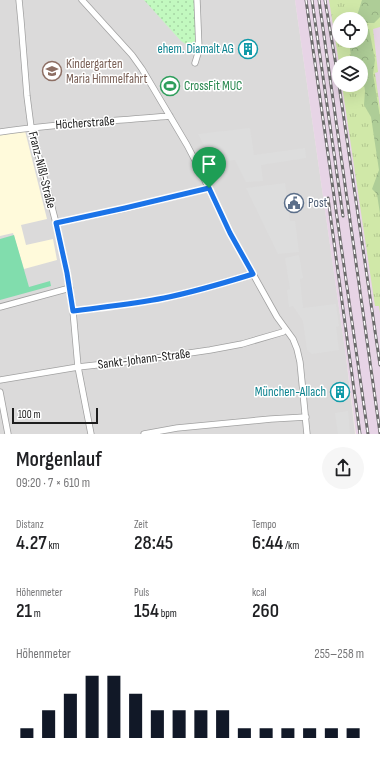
<!DOCTYPE html>
<html lang="de">
<head>
<meta charset="utf-8">
<style>
	body { margin:0; font-family:"Sofia Sans Condensed",sans-serif; background:#f6f6f6; color:#202124; height:100vh; display:flex; flex-direction:column; font-size:15px; white-space:nowrap }
	* { box-sizing:border-box; margin:0 }
	p { font-size:13px; color:#757577 }
	.icon { flex:none; width:22px; height:22px; fill:none; stroke:currentColor; stroke-width:2; stroke-linecap:round; stroke-linejoin:round }
	.map { position:relative; height:434px; overflow:hidden }
	.sheet { display:flex; flex-direction:column; background:#fff; flex:1 }
	.sheet>* { flex:none }
	.buttons { position:absolute; left:332px; top:12px; display:grid; gap:8px }
	.buttons a { display:grid; place-items:center; width:36px; height:36px; border-radius:50%; background:#fff; box-shadow:0 4px 16px #0002; font-size:20px }
	.scale { position:absolute; left:12px; bottom:10px; width:86px; box-sizing:border-box; padding-left:4px; border:2px solid #1d1d1d; border-top:0; font-size:11px; line-height:14px; white-space:nowrap; color:#1d1d1d; -webkit-text-stroke:3px #fff; paint-order:stroke }
	.pin { position:absolute; display:grid; place-items:center; width:34px; height:34px; color:#fff; margin:-41px -17px; border-radius:50% 50% 50% 0; rotate:-45deg; box-shadow:0 0 4px #0007 }
	.pin .icon { rotate:45deg }
	.round { display:grid; place-items:center; flex:none; width:42px; height:42px; border-radius:21px; background:#f6f6f6 }
	.headline { display:flex; align-items:center; justify-content:space-between; height:68px; padding:0 16px }
	h1 { font-size:22px; font-weight:600; line-height:30px }
	.figures { display:grid; grid-template-columns:repeat(3,1fr); gap:6px; height:68px; padding:4px 16px }
	.figures div { display:grid; align-content:center }
	.figures b { font-size:20px; font-weight:600 }
	.figures small { font-size:11px; font-weight:400 }
	.figures p { font-size:11px }
	.chart { height:112px; padding:8px 16px }
	.chart p { display:flex; justify-content:space-between }
	.chart svg { width:100%; height:72px; margin-top:4px; stroke:#111827; stroke-width:6 }
	.map>svg:first-child { display:block }
	.residential { fill:#dbdada }
	.industrial { fill:#e7d4e6 }
	.education { fill:#fffadb }
	.grass { fill:url(#grass-tufts); fill-rule:evenodd }
	.forest { fill:url(#forest-crowns) }
	.park { fill:url(#park-dots) }
	.pitch { fill:#81ddad }
	.parking { fill:#ddd }
	.lines { fill:none; stroke-linecap:round; stroke-linejoin:round }
	.minor-casing { stroke:#a1a1a1; stroke-width:7 }
	.minor { stroke:#fff; stroke-width:5.5 }
	.rail-casing { stroke:#6b6b6b; stroke-width:3 }
	.rail { stroke:#fff; stroke-width:1.5; stroke-dasharray:4.5; stroke-linecap:butt }
	.route-casing { stroke:#fff; stroke-width:8 }
	.route { stroke:#1a73e8; stroke-width:5 }
	.labels { text-anchor:middle; dominant-baseline:central; stroke-width:3; stroke-linejoin:round; paint-order:stroke }
	.culture-label { font-size:13px; fill:#0d838f; stroke:#fff; text-anchor:end }
	.education-label { font-size:13px; fill:#785e54; stroke:#fff; text-anchor:start }
	.leisure-label { font-size:13px; fill:#27864d; stroke:#fff; text-anchor:start }
	.street-label { font-size:13px; fill:#1d1d1d; stroke:#fff }
	.service-label { font-size:13px; fill:#4e5e75; stroke:#fff; text-anchor:start }
</style>
</head>
<body>
<div class="map">
<svg width="380" height="434" viewBox="0 0 380 434">
	<defs>
		<pattern id="grass-tufts" width="24" height="20" patternUnits="userSpaceOnUse"><rect width="24" height="20" fill="#d0e8a8"/><path d="M3 7l-1-3M5 7V3M7 7l1-3M15 17l-1-3M17 17v-4M19 17l1-3" fill="none" stroke="#b2c790"/></pattern>
		<pattern id="forest-crowns" width="20" height="18" patternUnits="userSpaceOnUse"><rect width="20" height="18" fill="#aecd97"/><path d="M2 6a3 3 0 1 1 6 0M12 15a3 3 0 1 1 6 0" fill="none" stroke="#95b082"/></pattern>
		<pattern id="park-dots" width="8" height="8" patternUnits="userSpaceOnUse"><rect width="8" height="8" fill="#c2f9bf"/><path d="M2 2h.1M6 6h.1" fill="none" stroke="#a6d5a4" stroke-width="1.8" stroke-linecap="round"/></pattern>
	</defs>
	<rect width="100%" height="100%" fill="#eee9e3"/>
	<!-- residential -->
	<path class="residential" d="M 0,0 L 295,0 L 346,357 L 355,434 L 0,434 Z"/>
	<!-- industrial -->
	<path class="industrial" d="M 295,0 L 332,0 L 343,63 L 339,63 L 339,85 L 346,85 L 380,279 L 380,434 L 356,434 L 346,357 Z
		M 380,0 L 380,121 L 364,26 Z"/>
	<!-- education -->
	<path class="education" d="M 25,131 L 47,219 L 21,225 L 26,245 L 53,239 L 57,260 L 24,269 L 13,233 L 0,236 L 0,135 Z"/>
	<!-- grass -->
	<path class="grass" d="M 329,0 L 380,0 L 380,27 L 373,29 L 378,72 L 375,73 L 380,108 L 380,313 L 379,306 L 375,306 L 342,85 L 361,85 L 361,63 L 339,63 ZM 339,19 L 361,19 L 361,41 L 339,41 Z"/>
	<!-- forest -->
	<path class="forest" d="M 362,0 L 380,0 L 380,17 L 374,23 L 361,23 L 361,19 L 356,19 Z
		M 369,29 L 375,60 L 373,74 L 380,117 L 380,214 L 377,194 L 372,189 L 379,170 L 371,117 L 364,105 L 365,91 L 364,84 L 361,81 L 361,63 L 352,63 L 350,49 L 350,41 L 361,41 L 361,30 Z"/>
	<!-- park -->
	<path class="park" d="M 144,0 L 194,0 L 197,49 L 194,52 L 189,46 L 181,41 Z"/>
	<!-- pitch -->
	<path class="pitch" d="M 14,235 L 29,287 L 50,281 L 51,286 L 0,300 L 0,239 Z"/>
	<!-- parking -->
	<path class="parking" d="M 250,128 L 254,155 L 305,148 L 306,158 L 261,165 L 263,181 L 246,182 L 235,160 L 218,162 L 214,164 L 198,134 Z
		M 285,183 L 290,221 L 295,221 L 299,252 L 278,254 L 246,188 Z
		M 299,255 L 303,278 L 300,279 L 303,308 L 336,304 L 339,326 L 336,327 L 339,350 L 312,354 L 307,350 L 303,321 L 293,306 L 289,307 L 287,290 L 290,289 L 285,258 Z
		M 348,411 L 350,434 L 338,434 L 335,413 Z"/>
	<g class="lines">
		<!-- minor casing -->
		<g class="minor-casing">
			<path id="minor" d="M 19,0 L 21,21 L 27,96 L 31,127 L 56,223 L 67,273 L 73,311 L 78,367 L 91,434
				M 82,0 L 132,55 L 142,69 L 187,145 L 199,168 L 230,233 L 253,274 L 277,317 L 293,339 L 297,349 L 300,362 L 307,434
				M 195,63 L 199,50 L 197,0
				M 0,132 C 56,124 114,121 170,116
				M 56,223 L 123,209 L 209,188
				M 0,307 L 70,288
				M 73,311 C 103,307 134,304 164,298 C 194,292 224,283 253,274
				M 0,380 L 78,367 L 142,360 L 210,350 L 242,344 L 283,332 L 285,330
				M 0,392 L 8,434
				M 144,434 L 177,428 L 271,419 L 306,417"/>
		</g>
		<!-- minor -->
		<use href="#minor" class="minor"/>
		<!-- rail casing -->
		<g class="rail-casing">
			<path id="rail" d="M 306,0 L 368,434
				M 312,0 L 343,216
				M 319,0 L 380,433
				M 325,0 L 339,83
				M 339,85 L 380,365
				M 328,198 L 360,434"/>
		</g>
		<!-- rail -->
		<use href="#rail" class="rail"/>
	</g>
	<g class="lines">
		<!-- route casing -->
		<g class="route-casing">
			<path id="route" d="M 209,188 L 230,233 L 253,274 C 224,283 194,292 164,298 C 134,304 103,307 73,311 L 67,273 L 56,223 L 125,208 Z"/>
		</g>
		<!-- route -->
		<use href="#route" class="route"/>
	</g>
	<!-- icons -->
	<defs>
		<g id="building-ring" transform="scale(1)"><circle r="9.5" fill="#fff" stroke="#0f9aa8" stroke-width="1.5"/><path d="M-4-6H4V6H1V3H-1V6H-4ZM-2.5-4.3h1.7v1.8h-1.7ZM.8-4.3h1.7v1.8H.8ZM-2.5-1h1.7V.8h-1.7ZM.8-1h1.7V.8H.8Z" fill="#0f9aa8"/></g>
		<g id="school-ring" transform="scale(1)"><circle r="9.5" fill="#fff" stroke="#8d6e63" stroke-width="1.5"/><path d="M0-5L7-2L0 1L-7-2ZM-4 1L0 2.5L4 1V4Q0 6-4 4Z" fill="#8d6e63"/></g>
		<g id="stadium-ring" transform="scale(1)"><circle r="9.5" fill="#fff" stroke="#2e9e5b" stroke-width="1.5"/><path d="M0-5a6.5 5 0 1 0 0 10a6.5 5 0 1 0 0-10ZM-3.5-1.8h7v3.6h-7Z" fill="#2e9e5b"/></g>
		<g id="civic-ring" transform="scale(1)"><circle r="9.5" fill="#fff" stroke="#5c6f8a" stroke-width="1.5"/><path d="M-.6-6.5H3V-4.5H.6V-3L4-1V1h2V6H-6V1h2V-1L-.6-3ZM-1.2 2.5V6h2.4V2.5Z" fill="#5c6f8a"/></g>
	</defs>
	<g fill-rule="evenodd">
		<use href="#building-ring" x="248" y="49"/>
		<use href="#school-ring" x="52" y="71"/>
		<use href="#stadium-ring" x="170" y="86"/>
		<use href="#civic-ring" x="294" y="203"/>
		<use href="#building-ring" x="340" y="392"/>
	</g>
	<g class="labels">
		<!-- culture labels -->
		<g class="culture-label">
			<text x="234" y="49">ehem. Diamalt AG</text>
			<text x="326" y="392">München-Allach</text>
		</g>
		<!-- education labels -->
		<g class="education-label">
			<text x="66" y="64">Kindergarten<tspan x="66" dy="15">Maria Himmelfahrt</tspan></text>
		</g>
		<!-- leisure labels -->
		<g class="leisure-label">
			<text x="184" y="86">CrossFit MUC</text>
		</g>
		<!-- street labels -->
		<g class="street-label">
			<text transform="translate(85 123) rotate(-4)">Höcherstraße</text>
			<text transform="translate(42 170) rotate(76)">Franz-Nißl-Straße</text>
			<text transform="translate(144 359) rotate(-7)">Sankt-Johann-Straße</text>
		</g>
		<!-- service labels -->
		<g class="service-label">
			<text x="308" y="203">Post</text>
		</g>
	</g>
</svg>
<div class="buttons">
<a><svg class="icon" aria-label="locate" viewBox="0 0 24 24"><circle cx="12" cy="12" r="6"/><path d="M12 2v4M12 18v4M2 12h4M18 12h4"/></svg></a>
<a><svg class="icon" aria-label="layers" viewBox="0 0 24 24"><path d="M12 4l9 5-9 5-9-5zM3 14l9 5 9-5"/></svg></a>
</div>
<div class="scale">100 m</div>
<div class="pin" style="left:209px;top:188px;background:#1e9e55"><svg class="icon" aria-label="arrive" viewBox="0 0 24 24"><path d="M6 21V4h12l-3 4 3 4H6"/></svg></div>
</div>
<section class="sheet">
<div class="headline"><div><h1>Morgenlauf</h1><p>09:20 · 7 × 610 m</p></div><a class="round"><svg class="icon" aria-label="share" viewBox="0 0 24 24"><path d="M12 15V3M7 8l5-5 5 5M5 13v7h14v-7"/></svg></a></div>
<div class="figures">
<div><p>Distanz</p><b>4.27<small> km</small></b></div>
<div><p>Zeit</p><b>28:45</b></div>
<div><p>Tempo</p><b>6:44<small> /km</small></b></div>
</div>
<div class="figures">
<div><p>Höhenmeter</p><b>21<small> m</small></b></div>
<div><p>Puls</p><b>154<small> bpm</small></b></div>
<div><p>kcal</p><b>260</b></div>
</div>
<div class="chart"><p><span>Höhenmeter</span>255–258 m</p>
<svg viewBox="0 0 160 44" preserveAspectRatio="none"><path d="M5 44V38M15 44V27M25 44V17M35 44V6M45 44V6M55 44V17M65 44V27M75 44V27M85 44V27M95 44V27M105 44V38M115 44V38M125 44V38M135 44V38M145 44V38M155 44V38"/></svg>
</div>
</section>
</body>
</html>
